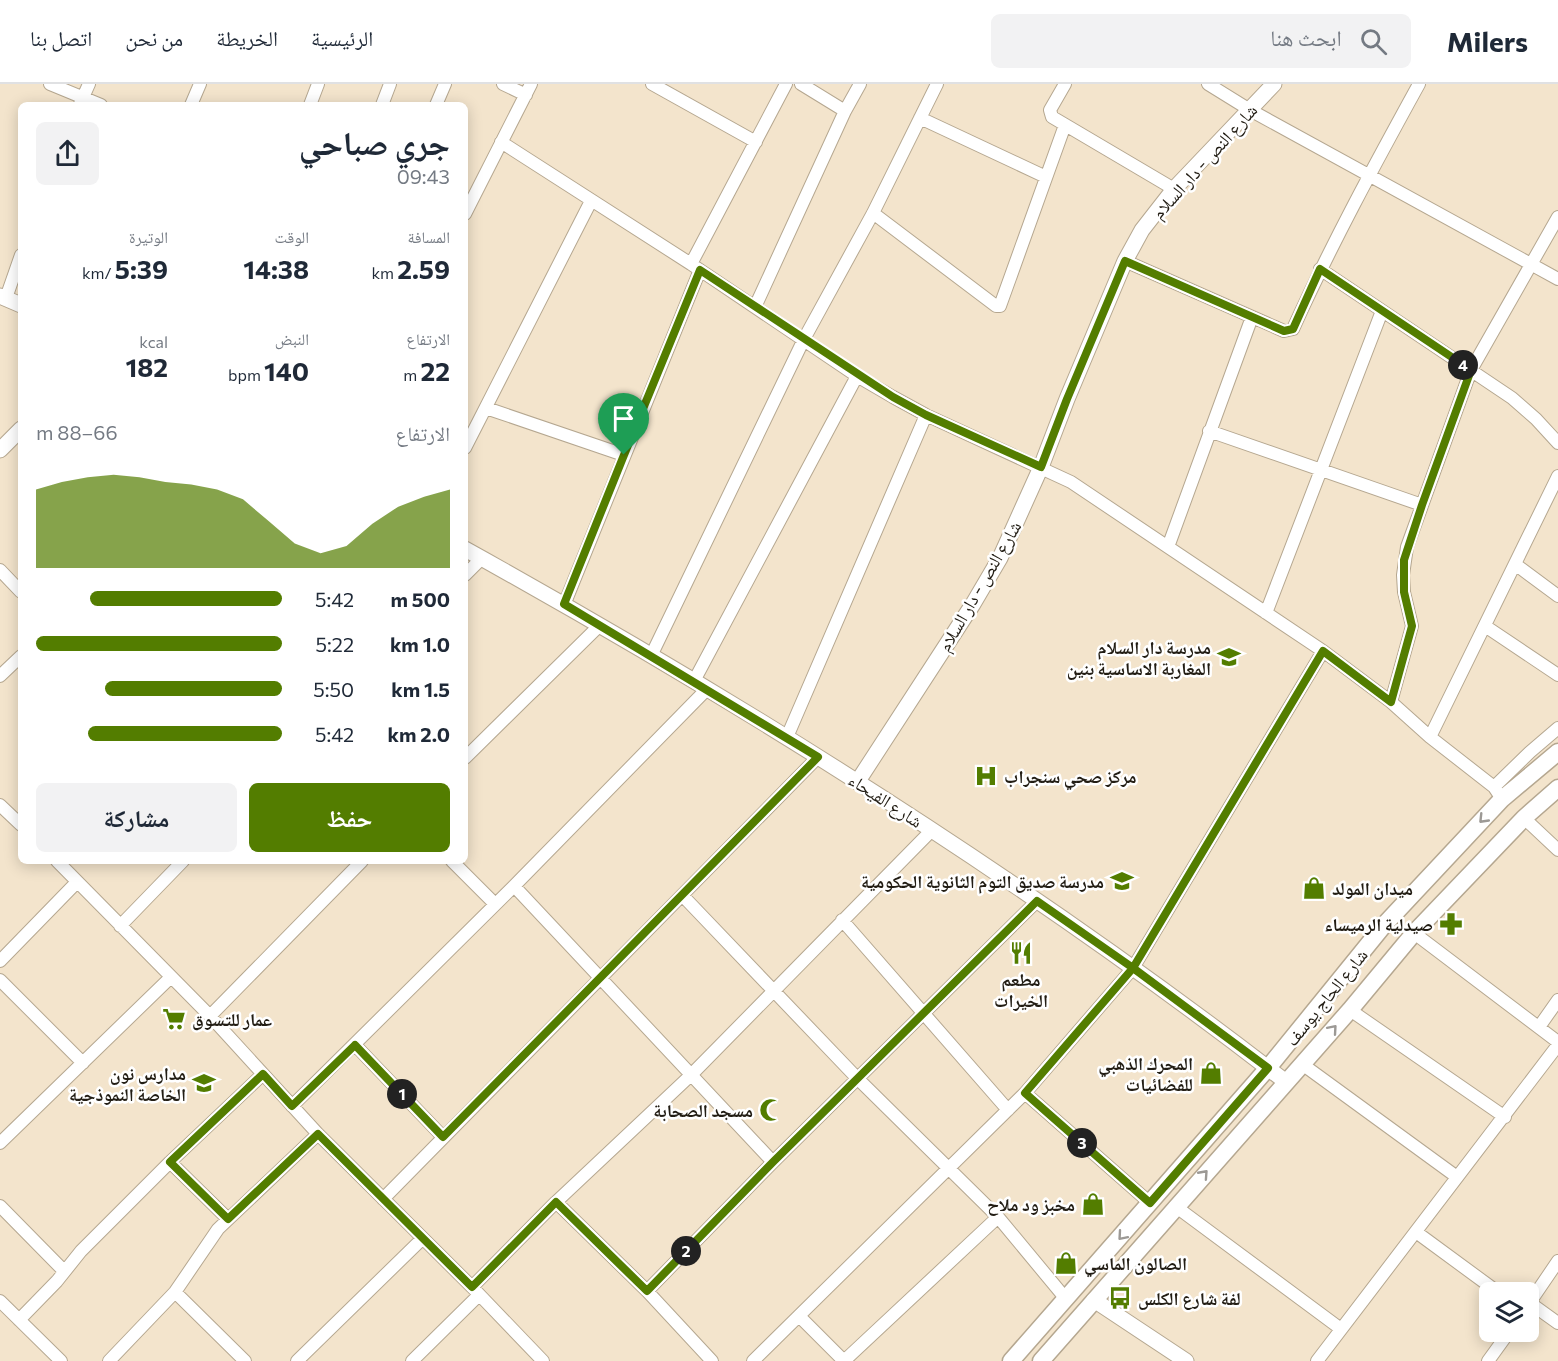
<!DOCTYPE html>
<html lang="ar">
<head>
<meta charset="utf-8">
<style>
	body { margin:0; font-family:Commissioner,"Noto Naskh Arabic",sans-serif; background:#f2f2f3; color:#1f2937; direction:rtl; height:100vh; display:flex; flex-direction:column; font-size:22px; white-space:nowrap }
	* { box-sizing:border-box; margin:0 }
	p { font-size:20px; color:#747a83 }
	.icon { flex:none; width:33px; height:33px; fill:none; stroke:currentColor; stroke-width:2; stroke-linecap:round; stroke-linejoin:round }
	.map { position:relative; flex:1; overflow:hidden; direction:ltr }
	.side { position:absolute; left:18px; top:18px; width:450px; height:762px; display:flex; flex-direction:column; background:#fff; border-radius:9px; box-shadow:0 3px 15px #0003; direction:rtl }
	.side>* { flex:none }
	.fabs { position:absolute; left:1479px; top:1198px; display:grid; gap:12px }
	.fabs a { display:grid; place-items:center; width:60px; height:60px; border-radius:9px; background:#fff; box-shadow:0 3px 15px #0003; font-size:30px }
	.pin { position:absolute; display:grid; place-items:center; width:51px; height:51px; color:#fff; margin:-62px -26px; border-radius:50% 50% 50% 0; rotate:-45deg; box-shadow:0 0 6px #0007 }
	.pin .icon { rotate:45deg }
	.km { position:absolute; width:30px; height:30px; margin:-15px; border-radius:50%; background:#222; color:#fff; font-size:16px; line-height:30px; text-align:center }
	.round { display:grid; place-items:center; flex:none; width:63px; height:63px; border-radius:9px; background:#f2f2f3 }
	.overview { display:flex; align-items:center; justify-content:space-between; height:102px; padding:0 18px }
	h1 { font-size:33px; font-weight:700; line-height:45px }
	.stats { display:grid; grid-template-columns:repeat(3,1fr); gap:9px; height:102px; padding:6px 18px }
	.stats div { display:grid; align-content:center }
	.stats b { font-size:26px; font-weight:700 }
	.stats small { font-size:16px; font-weight:400 }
	.stats p { font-size:16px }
	.chart { height:168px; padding:12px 18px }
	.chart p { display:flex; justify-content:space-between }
	.chart svg { width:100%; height:108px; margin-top:6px; fill:#537d00; opacity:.7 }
	.action { display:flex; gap:12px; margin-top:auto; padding:12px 18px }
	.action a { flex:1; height:69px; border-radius:9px; background:#537d00; color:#fff; font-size:24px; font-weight:700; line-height:69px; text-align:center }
	.action a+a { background:#f2f2f3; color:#1f2937 }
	ul { padding:0 18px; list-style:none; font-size:20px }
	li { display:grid; grid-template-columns:96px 72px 1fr; align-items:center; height:45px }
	li i { height:15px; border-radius:8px; background:#537d00 }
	header { display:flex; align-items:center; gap:36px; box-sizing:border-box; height:84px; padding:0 30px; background:#fff; border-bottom:2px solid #e0e1e3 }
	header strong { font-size:28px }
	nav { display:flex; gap:33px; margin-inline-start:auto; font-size:21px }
	.search { width:420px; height:54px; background:#f2f2f3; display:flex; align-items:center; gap:15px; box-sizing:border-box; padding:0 21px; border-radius:9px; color:#747a83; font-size:22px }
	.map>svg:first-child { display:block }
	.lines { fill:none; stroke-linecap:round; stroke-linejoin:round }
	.minor-casing { stroke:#b5a790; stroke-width:14 }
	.tertiary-casing { stroke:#b5a790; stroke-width:17 }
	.secondary-casing { stroke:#b5a790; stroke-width:19 }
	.minor { stroke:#fff; stroke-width:12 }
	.tertiary { stroke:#fff; stroke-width:15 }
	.secondary { stroke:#fff; stroke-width:16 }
	.oneway { stroke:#9c9995 }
	.route-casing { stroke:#fff; stroke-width:12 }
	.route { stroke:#537d00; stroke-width:8 }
	.labels { text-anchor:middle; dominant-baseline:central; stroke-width:5; stroke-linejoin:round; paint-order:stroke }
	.street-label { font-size:18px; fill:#221d14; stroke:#fff }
	.poi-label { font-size:18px; font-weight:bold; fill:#221d14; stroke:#fff; text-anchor:end }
</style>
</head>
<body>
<header>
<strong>Milers</strong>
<div class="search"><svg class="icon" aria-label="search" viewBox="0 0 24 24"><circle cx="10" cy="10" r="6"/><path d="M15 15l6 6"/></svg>ابحث هنا</div>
<nav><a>الرئيسية</a><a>الخريطة</a><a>من نحن</a><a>اتصل بنا</a></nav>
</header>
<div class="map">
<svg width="1558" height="1277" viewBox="0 0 1558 1277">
	<rect width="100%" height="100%" fill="#f3e4cc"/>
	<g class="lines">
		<!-- minor casing -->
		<g class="minor-casing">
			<path id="minor" d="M 50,0 L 101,21
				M 503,0 L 526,11
				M 652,0 L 756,58
				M 801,0 L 845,27
				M 1065,0 L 1050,26 L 1052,33 L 1174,105
				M 1208,0 L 1250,26 L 1558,195
				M 80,20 L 89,0
				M 191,21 L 200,0
				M 310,21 L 318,0
				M 382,21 L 390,0
				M 436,21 L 445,0
				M 920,34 L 1046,93
				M 501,58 L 691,180 L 857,292 L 893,313 L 926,331 L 1071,398 L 1323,567 L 1391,618 L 1430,653 L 1494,703 L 1502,715
				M 873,129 L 996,222 L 1000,222 L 1065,41
				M 465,130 L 531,0
				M 1125,177 L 1284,247 L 1293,245 C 1331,161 1375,80 1419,0
				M 691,180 L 786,0
				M 1320,185 L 1512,314 L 1536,335 L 1558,359
				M 6,214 L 21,171
				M 755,223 L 845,27 L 860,0
				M 486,324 L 624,371
				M 1209,347 L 1422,421
				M 465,364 L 591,117
				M 1168,463 L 1252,233
				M 1515,480 L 1558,512
				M 0,486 L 21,508
				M 465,491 L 482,474
				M 564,521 L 700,186
				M 1266,529 L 1382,227
				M 1485,542 L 1558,591
				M 651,572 L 804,255 L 873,129 L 937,0
				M 0,592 L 21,572
				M 694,597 L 857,292
				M 1391,618 L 1412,542 L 1404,508 L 1403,491 L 1407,463 L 1471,286 L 1558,133
				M 787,653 L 926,331
				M 1430,653 L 1558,392
				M 465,674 L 599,542
				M 1494,703 L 1530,668 L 1558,644
				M 0,721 L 21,741
				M 1524,734 L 1558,766
				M 57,777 L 210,932 L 318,1050 L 472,1203 L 543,1277
				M 452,777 L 495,820
				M 514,802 L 773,1078
				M 682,811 L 857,994 L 998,1133 L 1066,1215
				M 842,836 L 1008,1026
				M 120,842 L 183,777
				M 1414,849 L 1558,958
				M 0,877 L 77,798
				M 0,896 L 83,979
				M 1350,926 L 1505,1033
				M 210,932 L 362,777
				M 1539,943 L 1558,916
				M 355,961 L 443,1053
				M 1302,980 L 1457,1093
				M 1025,1009 L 1150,1119
				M 292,1022 L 514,802 L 707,605
				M 0,1059 L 171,893
				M 170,1078 L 228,1135
				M 383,1115 L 818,673
				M 556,1118 L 647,1207 L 712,1277
				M 0,1122 L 64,1187
				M 1175,1122 L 1341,1245
				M 1416,1148 L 1499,1209
				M 472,1203 L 556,1118 L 691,991 L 932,746
				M 647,1207 L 773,1078 L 1037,817
				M 175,1208 L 245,1277
				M 0,1217 L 61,1277
				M 1530,1219 L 1558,1239
				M 1528,1221 L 1558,1177
				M 799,1232 L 844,1277
				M 19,1236 L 57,1197 L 81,1167 L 170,1078 L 263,990
				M 109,1277 L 175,1208 L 218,1145 L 318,1050
				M 297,1277 L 422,1155
				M 412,1277 L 479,1211
				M 753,1277 L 1025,1009 L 1133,884 L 1323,567
				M 844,1277 L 998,1133
				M 1317,1277 L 1558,961
				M 1488,1277 L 1509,1248"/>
		</g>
		<!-- tertiary casing -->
		<g class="tertiary-casing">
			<path id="tertiary" d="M 0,212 L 21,221
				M 0,366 L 21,345
				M 465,465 C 750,623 1028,798 1286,998
				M 858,697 L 973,520 L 1000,474 L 1041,383 L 1067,315 L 1125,177 L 1142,146 L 1174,105 L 1274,0
				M 1094,1216 L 1186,1277"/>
		</g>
		<!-- secondary casing -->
		<g class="secondary-casing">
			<path id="secondary" d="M 1011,1277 L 1268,984 L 1384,841 L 1502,715 L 1558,668
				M 1041,1277 L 1350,926 L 1414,849 L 1524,734 L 1558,704"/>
		</g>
		<!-- minor -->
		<use href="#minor" class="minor"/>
		<!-- tertiary -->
		<use href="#tertiary" class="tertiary"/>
		<!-- secondary -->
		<use href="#secondary" class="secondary"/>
	</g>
	<!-- one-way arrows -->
	<defs><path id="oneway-chevron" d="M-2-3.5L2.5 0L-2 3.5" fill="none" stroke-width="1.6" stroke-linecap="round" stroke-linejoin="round" transform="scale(1.5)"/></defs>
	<g class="oneway">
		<use href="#oneway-chevron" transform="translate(1483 735) rotate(134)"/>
		<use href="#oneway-chevron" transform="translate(1333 945) rotate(-49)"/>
		<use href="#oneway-chevron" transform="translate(1204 1090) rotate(-48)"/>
		<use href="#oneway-chevron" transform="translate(1122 1152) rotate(131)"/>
	</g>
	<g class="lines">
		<!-- route casing -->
		<g class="route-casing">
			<path id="route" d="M 624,371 L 564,520 L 818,673 L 443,1053 L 355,961 L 292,1022 L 263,990 L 170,1078 L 228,1135 L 318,1050 L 472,1203 L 556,1118 L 647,1207 L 773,1078 L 1037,817 L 1133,884 L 1268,984 L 1150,1119 L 1025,1009 L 1133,884 L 1323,567 L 1391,618 L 1412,542 L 1404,508 L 1404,476 L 1422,421 L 1471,286 L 1320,185 L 1293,245 L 1284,247 L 1125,177 L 1067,315 L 1041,383 L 926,331 L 893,313 L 700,186 L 624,371"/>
		</g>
		<!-- route -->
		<use href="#route" class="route"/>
	</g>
	<!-- icons -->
	<defs>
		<g id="school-bare" transform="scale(1.8)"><path d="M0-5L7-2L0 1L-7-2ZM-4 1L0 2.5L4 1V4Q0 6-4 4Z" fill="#537d00" stroke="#fff" stroke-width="2.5" paint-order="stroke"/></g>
		<g id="hospital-bare" transform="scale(1.8)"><path d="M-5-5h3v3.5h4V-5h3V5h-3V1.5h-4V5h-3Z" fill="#537d00" stroke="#fff" stroke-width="2.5" paint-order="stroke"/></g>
		<g id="shop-bare" transform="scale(1.8)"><path d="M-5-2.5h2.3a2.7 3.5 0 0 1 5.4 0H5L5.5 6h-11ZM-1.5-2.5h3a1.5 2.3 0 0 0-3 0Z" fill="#537d00" stroke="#fff" stroke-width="2.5" paint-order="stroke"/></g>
		<g id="pharmacy-bare" transform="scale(1.8)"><path d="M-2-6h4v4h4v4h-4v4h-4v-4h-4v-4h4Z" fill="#537d00" stroke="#fff" stroke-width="2.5" paint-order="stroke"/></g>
		<g id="restaurant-bare" transform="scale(1.8)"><path d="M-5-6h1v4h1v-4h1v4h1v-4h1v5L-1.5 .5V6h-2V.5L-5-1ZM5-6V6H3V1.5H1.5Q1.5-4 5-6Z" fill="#537d00" stroke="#fff" stroke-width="2.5" paint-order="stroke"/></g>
		<g id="supermarket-bare" transform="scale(1.8)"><path d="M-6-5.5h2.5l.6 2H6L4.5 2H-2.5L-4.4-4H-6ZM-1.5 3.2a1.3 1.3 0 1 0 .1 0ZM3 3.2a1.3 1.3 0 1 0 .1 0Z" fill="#537d00" stroke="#fff" stroke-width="2.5" paint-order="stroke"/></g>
		<g id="mosque-bare" transform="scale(1.8)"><path d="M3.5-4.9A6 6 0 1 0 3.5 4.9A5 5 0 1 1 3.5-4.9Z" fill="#537d00" stroke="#fff" stroke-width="2.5" paint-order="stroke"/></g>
		<g id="bus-bare" transform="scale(1.8)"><path d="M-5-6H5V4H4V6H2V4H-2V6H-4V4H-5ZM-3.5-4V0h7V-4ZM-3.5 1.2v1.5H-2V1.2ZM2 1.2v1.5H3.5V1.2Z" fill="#537d00" stroke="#fff" stroke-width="2.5" paint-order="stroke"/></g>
	</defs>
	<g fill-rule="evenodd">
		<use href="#school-bare" x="1229" y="573"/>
		<use href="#hospital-bare" x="986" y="692"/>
		<use href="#school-bare" x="1122" y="797"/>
		<use href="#shop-bare" x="1314" y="804"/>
		<use href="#pharmacy-bare" x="1451" y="840"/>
		<use href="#restaurant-bare" x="1021" y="869"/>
		<use href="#supermarket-bare" x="174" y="935"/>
		<use href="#shop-bare" x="1211" y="989"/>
		<use href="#school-bare" x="204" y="999"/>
		<use href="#mosque-bare" x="771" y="1026"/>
		<use href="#shop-bare" x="1093" y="1120"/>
		<use href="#shop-bare" x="1066" y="1179"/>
		<use href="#bus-bare" x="1120" y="1214"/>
	</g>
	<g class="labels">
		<!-- street labels -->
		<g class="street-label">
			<text transform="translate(1204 77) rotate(-48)">شارع النص - دار السلام</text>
			<text transform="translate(979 502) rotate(-60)">شارع النص - دار السلام</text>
			<text transform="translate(886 716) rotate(33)">شارع الفيحاء</text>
			<text transform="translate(1326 913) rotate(-51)">شارع الحاج يوسف</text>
		</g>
		<!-- poi labels -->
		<g class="poi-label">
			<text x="1211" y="563">مدرسة دار السلام<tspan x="1211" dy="21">المغاربة الاساسية بنين</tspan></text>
			<text x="1004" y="692" text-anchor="start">مركز صحي سنجراب</text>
			<text x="1104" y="797">مدرسة صديق التوم الثانوية الحكومية</text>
			<text x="1332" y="804" text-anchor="start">ميدان المولد</text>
			<text x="1433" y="840">صيدلية الرميساء</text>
			<text x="1021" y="895" text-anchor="middle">مطعم<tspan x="1021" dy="21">الخيرات</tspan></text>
			<text x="192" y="935" text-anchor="start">عمار للتسوق</text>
			<text x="1193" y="979">المحرك الذهبي<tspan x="1193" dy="21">للفضائيات</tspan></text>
			<text x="186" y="989">مدارس نون<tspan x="186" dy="21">الخاصة النموذجية</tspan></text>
			<text x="753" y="1026">مسجد الصحابة</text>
			<text x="1075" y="1120">مخبز ود ملاح</text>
			<text x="1084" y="1179" text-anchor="start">الصالون الماسي</text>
			<text x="1138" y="1214" text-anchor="start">لفة شارع الكلس</text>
		</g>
	</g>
</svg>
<div class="fabs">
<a><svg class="icon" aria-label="layers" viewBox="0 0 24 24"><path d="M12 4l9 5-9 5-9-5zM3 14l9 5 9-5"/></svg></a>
</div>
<div class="pin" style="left:624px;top:371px;background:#1e9e55"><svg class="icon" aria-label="arrive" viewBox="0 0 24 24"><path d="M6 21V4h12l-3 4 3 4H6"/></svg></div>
<b class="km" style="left:402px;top:1010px">1</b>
<b class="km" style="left:686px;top:1167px">2</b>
<b class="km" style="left:1082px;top:1059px">3</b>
<b class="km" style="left:1463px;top:281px">4</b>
<section class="side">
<div class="overview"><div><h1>جري صباحي</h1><p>09:43</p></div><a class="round"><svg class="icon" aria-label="share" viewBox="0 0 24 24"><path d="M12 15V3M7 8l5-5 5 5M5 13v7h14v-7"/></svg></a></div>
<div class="stats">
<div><p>المسافة</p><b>2.59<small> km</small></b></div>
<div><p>الوقت</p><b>14:38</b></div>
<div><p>الوتيرة</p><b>5:39<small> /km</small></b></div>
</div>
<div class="stats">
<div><p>الارتفاع</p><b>22<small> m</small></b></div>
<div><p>النبض</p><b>140<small> bpm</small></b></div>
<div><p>kcal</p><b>182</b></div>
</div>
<div class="chart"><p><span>الارتفاع</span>66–88 m</p>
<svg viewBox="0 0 160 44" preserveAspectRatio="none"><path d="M0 44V12L10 9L20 7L30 6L40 7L50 9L60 10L70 12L80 16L90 25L100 34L110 38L120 35L130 26L140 19L150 15L160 12V44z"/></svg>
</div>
<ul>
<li><b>500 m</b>5:42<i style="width:78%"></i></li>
<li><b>1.0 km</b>5:22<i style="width:100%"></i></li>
<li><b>1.5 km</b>5:50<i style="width:72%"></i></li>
<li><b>2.0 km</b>5:42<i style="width:79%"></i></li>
</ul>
<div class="action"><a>حفظ</a><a>مشاركة</a></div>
</section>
</div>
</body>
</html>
